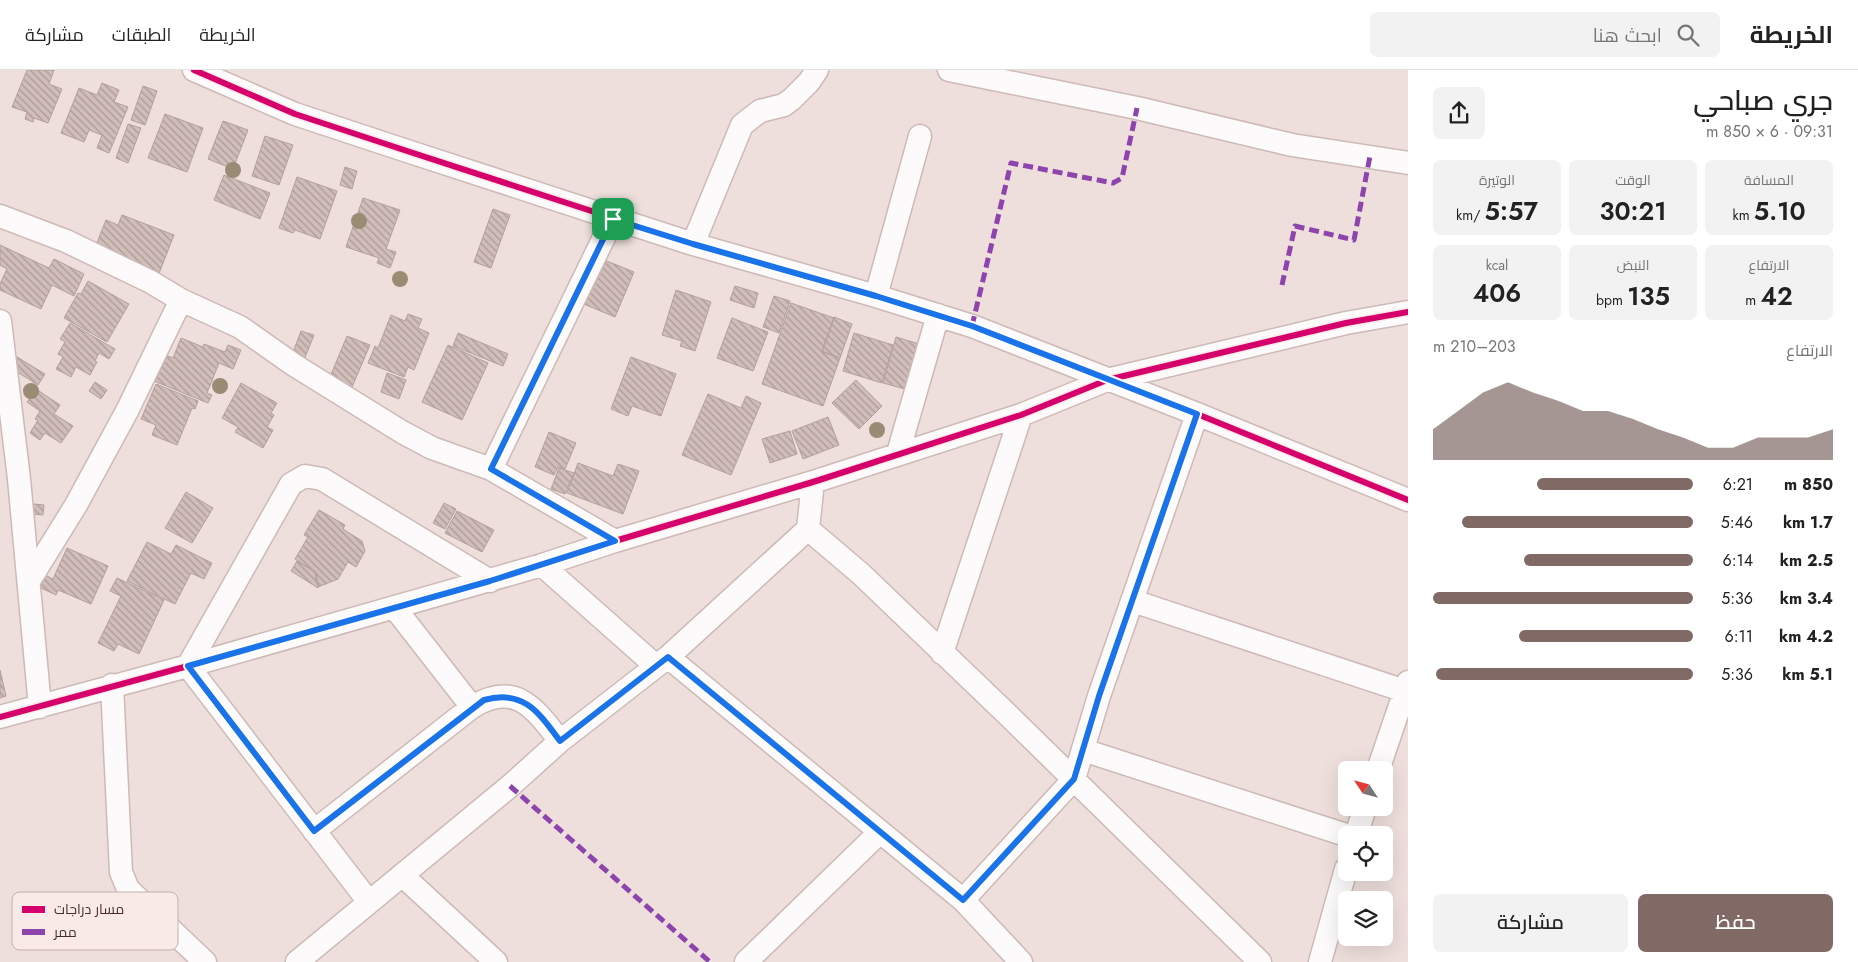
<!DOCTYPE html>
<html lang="ar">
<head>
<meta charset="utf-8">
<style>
	body { margin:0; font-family:Jost,Cairo,sans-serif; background:#f2f2f2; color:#222; direction:rtl; height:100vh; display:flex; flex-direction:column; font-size:19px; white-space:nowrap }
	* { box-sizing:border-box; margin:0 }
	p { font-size:16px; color:#767676 }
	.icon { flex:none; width:28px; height:28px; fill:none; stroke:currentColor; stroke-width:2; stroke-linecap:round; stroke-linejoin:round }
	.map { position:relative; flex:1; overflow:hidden; direction:ltr }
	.drawer { display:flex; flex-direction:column; background:#fff; width:450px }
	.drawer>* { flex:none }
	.needle { width:32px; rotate:306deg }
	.tools { position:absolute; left:1338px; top:691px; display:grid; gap:10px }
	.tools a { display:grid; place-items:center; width:55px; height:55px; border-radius:8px; background:#fff; box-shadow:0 5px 20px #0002; font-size:25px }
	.pin { position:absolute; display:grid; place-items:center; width:42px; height:42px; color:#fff; margin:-21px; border-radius:10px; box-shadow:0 2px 8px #0006 }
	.round { display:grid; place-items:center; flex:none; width:52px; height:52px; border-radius:8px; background:#f2f2f2 }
	.head { display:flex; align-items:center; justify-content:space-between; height:85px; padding:0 25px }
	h1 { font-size:28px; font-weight:600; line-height:38px }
	.metrics { display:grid; grid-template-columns:repeat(3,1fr); gap:8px; height:85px; padding:5px 25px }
	.metrics div { display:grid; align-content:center; border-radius:8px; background:#f2f2f2; text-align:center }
	.metrics b { font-size:25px; font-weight:600 }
	.metrics small { font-size:14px; font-weight:400 }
	.metrics p { font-size:14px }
	.chart { height:140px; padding:10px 25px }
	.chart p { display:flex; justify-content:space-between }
	.chart svg { width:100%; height:90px; margin-top:5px; fill:#816a66; opacity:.7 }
	.primary-button { display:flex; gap:10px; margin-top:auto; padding:10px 25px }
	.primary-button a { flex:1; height:58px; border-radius:8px; background:#816a66; color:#fff; font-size:20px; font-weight:600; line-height:58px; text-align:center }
	.primary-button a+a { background:#f2f2f2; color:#222 }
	ul { padding:0 25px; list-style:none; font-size:16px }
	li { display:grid; grid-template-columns:80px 60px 1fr; align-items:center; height:38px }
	li i { height:12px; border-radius:6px; background:#816a66 }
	header { display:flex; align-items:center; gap:30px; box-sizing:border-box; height:70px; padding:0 25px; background:#fff; border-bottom:1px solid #e0e0e0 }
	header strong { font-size:24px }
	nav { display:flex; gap:28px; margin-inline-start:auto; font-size:18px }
	.search { width:350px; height:45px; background:#f2f2f2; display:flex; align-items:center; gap:12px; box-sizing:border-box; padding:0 18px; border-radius:8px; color:#767676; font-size:19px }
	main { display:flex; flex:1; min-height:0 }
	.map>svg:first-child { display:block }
	.building { fill:url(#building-back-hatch); stroke:#b3a09c }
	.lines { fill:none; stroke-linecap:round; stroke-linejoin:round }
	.street-casing { stroke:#cdbab6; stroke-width:25 }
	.street { stroke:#fcfafa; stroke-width:22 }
	.quiet { stroke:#8e44ad; stroke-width:5; stroke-dasharray:10 5; stroke-linecap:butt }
	.cycleway-casing { stroke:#f9eae7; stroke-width:9 }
	.cycleway { stroke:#d6006c; stroke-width:6 }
	.tree { fill:#998b74 }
	.route-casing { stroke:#fff; stroke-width:10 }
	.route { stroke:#1a73e8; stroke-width:6 }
	.key { fill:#f9eae7; stroke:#c4b1ad; stroke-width:1 }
	.key-label { font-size:14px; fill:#472b27 }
</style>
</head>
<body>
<header>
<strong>الخريطة</strong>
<div class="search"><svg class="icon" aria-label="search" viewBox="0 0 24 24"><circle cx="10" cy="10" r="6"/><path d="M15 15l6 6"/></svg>ابحث هنا</div>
<nav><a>الخريطة</a><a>الطبقات</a><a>مشاركة</a></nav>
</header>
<main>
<section class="drawer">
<div class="head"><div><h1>جري صباحي</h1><p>09:31 · 6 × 850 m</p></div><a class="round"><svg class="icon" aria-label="share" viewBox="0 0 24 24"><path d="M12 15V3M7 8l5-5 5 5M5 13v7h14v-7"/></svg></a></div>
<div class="metrics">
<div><p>المسافة</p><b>5.10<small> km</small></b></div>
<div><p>الوقت</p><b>30:21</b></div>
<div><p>الوتيرة</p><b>5:57<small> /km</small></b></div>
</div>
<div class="metrics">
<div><p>الارتفاع</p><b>42<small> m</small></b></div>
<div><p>النبض</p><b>135<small> bpm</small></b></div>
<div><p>kcal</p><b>406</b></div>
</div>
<div class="chart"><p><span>الارتفاع</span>203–210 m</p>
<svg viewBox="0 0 160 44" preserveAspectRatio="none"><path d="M0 44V29L10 20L20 11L30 6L40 11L50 15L60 20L70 20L80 24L90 29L100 33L110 38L120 38L130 33L140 33L150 33L160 29V44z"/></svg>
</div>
<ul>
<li><b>850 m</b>6:21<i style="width:60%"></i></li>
<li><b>1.7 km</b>5:46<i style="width:89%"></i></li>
<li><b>2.5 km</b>6:14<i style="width:65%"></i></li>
<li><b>3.4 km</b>5:36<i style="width:100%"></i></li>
<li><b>4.2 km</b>6:11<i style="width:67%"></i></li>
<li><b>5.1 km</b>5:36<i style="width:99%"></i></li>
</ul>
<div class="primary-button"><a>حفظ</a><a>مشاركة</a></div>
</section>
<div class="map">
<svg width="1408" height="892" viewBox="0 0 1408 892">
	<defs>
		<pattern id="building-back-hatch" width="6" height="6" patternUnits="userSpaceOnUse" patternTransform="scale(1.25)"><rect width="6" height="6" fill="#d1bdba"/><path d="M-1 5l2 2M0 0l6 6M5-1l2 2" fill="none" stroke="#ab9a97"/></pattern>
	</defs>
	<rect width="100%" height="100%" fill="#eedfdc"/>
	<!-- building -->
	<path class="building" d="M 27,0 L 54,0 L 49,14 L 62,19 L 48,53 L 34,48 L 33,52 L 25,49 L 27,42 L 12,37 Z
		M 102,13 L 119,20 L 114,32 L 128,37 L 109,83 L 97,78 L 102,65 L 89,60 L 84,72 L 61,63 L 79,18 L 97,25 Z
		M 143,16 L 157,21 L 145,55 L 131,50 Z
		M 165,44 L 203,58 L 187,102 L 148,88 Z
		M 223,51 L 248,60 L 233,99 L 208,89 Z
		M 128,54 L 141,58 L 128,93 L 116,88 Z
		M 265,66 L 293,75 L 279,115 L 252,106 Z
		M 345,97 L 357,101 L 352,119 L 340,115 Z
		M 224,105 L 270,123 L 260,149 L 214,130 Z
		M 297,107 L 337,121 L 320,169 L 295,160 L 293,163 L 279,158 Z
		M 363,128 L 400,140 L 386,179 L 396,182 L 390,198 L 377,193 L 379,188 L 346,177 Z
		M 493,139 L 510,145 L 491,198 L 474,192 Z
		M 122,145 L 174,165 L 158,206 L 94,180 L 106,150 L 118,155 Z
		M 0,175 L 49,198 L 54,189 L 84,204 L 74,226 L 52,215 L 41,239 L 0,220 L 0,214 L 7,199 L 0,195 Z
		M 597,187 L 634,202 L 615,247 L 579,232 Z
		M 88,211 L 129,234 L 107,272 L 64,248 L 78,223 L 81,224 Z
		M 735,216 L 758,223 L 754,238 L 730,230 Z
		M 676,220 L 711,232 L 695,281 L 680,276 L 682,271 L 662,265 Z
		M 774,226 L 790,231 L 779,263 L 763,257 Z
		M 791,233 L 834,248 L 822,282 L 840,288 L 823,336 L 762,314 Z
		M 408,244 L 422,249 L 418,258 L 429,263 L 414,300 L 408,297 L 404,307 L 368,293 L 375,276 L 378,278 L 391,245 L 405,251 Z
		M 834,247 L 852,254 L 840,288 L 822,281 Z
		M 732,248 L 768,262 L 753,301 L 717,288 Z
		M 70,253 L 115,279 L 109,289 L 99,283 L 95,291 L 97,292 L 90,305 L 76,297 L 71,307 L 56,299 L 63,287 L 58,284 L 65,272 L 60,269 Z
		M 301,261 L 314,265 L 304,290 L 292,285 Z
		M 458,263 L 508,284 L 503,296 L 453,276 Z
		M 854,263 L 893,275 L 882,313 L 843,301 Z
		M 347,266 L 370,275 L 352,317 L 330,307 Z
		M 896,267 L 919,274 L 905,319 L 883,313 Z
		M 181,268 L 203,277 L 204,274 L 225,282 L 228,275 L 241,280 L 233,299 L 219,293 L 207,323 L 212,325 L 208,333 L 149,309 L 159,283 L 173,288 Z
		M 448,275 L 488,293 L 462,350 L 422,332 Z
		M 17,287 L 45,304 L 38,315 L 17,302 Z
		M 631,287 L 676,304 L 661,346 L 632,336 L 628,346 L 611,339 Z
		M 387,303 L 406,310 L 399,329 L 381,322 Z
		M 856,310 L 882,336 L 859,359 L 832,333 Z
		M 95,312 L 107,320 L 101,329 L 89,321 Z
		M 241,313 L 277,333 L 271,343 L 274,345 L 267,357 L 273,360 L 263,378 L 235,362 L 238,357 L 222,348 Z
		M 156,314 L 198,331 L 195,339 L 192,338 L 177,375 L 152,365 L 156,355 L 141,349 Z
		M 36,319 L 60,335 L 54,344 L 73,356 L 61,373 L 45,363 L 40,370 L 30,363 L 38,350 L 35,349 L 40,341 L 27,332 Z
		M 708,324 L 741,338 L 746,326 L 761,333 L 731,405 L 682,385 Z
		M 828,347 L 839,375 L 803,389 L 792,361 Z
		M 790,361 L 797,384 L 770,393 L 762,369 Z
		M 549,362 L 576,373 L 565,399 L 558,397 L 554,405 L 535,397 Z
		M 578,393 L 613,406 L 618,394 L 639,401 L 623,444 L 567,423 Z
		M 559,398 L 574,403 L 565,424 L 551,419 Z
		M 186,422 L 213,438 L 192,473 L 165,458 Z
		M 24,433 L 44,435 L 43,445 L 23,443 Z
		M 444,433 L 456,439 L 445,459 L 433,453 Z
		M 319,440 L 345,455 L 343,459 L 362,471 L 365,481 L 356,497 L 348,492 L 338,509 L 318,517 L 316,502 L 295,489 L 308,467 L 304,465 Z
		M 457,441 L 494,460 L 482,482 L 445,463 Z
		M 147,472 L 171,484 L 176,475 L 212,493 L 204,509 L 191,503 L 175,534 L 127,511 Z
		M 67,478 L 108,496 L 91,534 L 58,520 L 56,525 L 37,516 L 43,504 L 53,509 Z
		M 297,491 L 315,502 L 318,518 L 291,501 Z
		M 117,508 L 164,530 L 139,584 L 118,574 L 114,581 L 98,573 L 121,526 L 110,521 Z
		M 0,600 L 6,626 L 0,628 Z"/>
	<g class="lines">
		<!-- street casing -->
		<g class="street-casing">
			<path id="street" d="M 194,0 L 295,44 L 407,81 L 693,174 L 876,226 L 972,256 L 1197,344 L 1408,430
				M 949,0 L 1137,38 L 1292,75 L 1408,93
				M 0,146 L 66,171 L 151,212 L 181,230 L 240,257 L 294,295 L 402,362 L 432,378 L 491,399 L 615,471
				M 693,174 L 742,55 L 760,41 L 784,35 L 792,29 L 809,12 L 817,0
				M 876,226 L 920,66
				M 0,251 L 19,409 L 40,637
				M 898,383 L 938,245
				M 491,399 L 613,149
				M 813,412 L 808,459 L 861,504 L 1008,645 L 1260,892
				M 542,495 L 656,596
				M 29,511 L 76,435 L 127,341 L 181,230
				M 1133,531 L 1408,622
				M 394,537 L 472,637 C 516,610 535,639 560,671
				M 942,583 L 1021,345
				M 668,587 L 963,830 L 1021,892
				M 112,615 L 121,802 L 128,819 L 205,892
				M 0,647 L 188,596 L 542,495 L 615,471 L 813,412 L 1021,345 L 1107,310 L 1346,253 L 1408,242
				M 1083,680 L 1346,765
				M 1378,700 L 1408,612
				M 314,761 L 472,637
				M 1356,765 L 1365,738
				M 402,805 L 496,892
				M 963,830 L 1074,709 L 1099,626 L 1197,344
				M 369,832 L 188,596 L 291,414 L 305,406 L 322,409 L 490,511
				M 297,892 L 510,716 L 560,671 L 668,587 L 808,459
				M 746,892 L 880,762
				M 1320,892 L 1346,799"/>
		</g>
		<!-- street -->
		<use href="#street" class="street"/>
		<!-- quiet -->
		<path class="quiet" d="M 1282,215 L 1295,156 L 1354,170 L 1370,86
			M 972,256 L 1011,93 L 1113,113 L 1122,108 L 1137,38
			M 510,716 L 710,892"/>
		<!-- cycleway casing -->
		<g class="cycleway-casing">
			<path id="cycleway" d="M 194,0 L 295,44 L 407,81 L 693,174 L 876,226 L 972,256 L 1197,344 L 1408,430
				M 0,647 L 188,596 L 542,495 L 615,471 L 813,412 L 1021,345 L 1107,310 L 1346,253 L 1408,242"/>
		</g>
		<!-- cycleway -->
		<use href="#cycleway" class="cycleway"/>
	</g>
	<!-- trees -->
	<g class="tree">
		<circle cx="233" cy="100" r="8"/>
		<circle cx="359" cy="151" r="8"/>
		<circle cx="400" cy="209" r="8"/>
		<circle cx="220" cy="316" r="8"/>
		<circle cx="31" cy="321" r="8"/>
		<circle cx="877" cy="360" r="8"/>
	</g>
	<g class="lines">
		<!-- route casing -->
		<g class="route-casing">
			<path id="route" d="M 613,149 L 693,174 L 876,226 L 972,256 L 1197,344 L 1099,626 L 1074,709 L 963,830 L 668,587 L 560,671 C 539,643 524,619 484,630 L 314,761 L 188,596 L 490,511 L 615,471 L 491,399 Z"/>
		</g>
		<!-- route -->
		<use href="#route" class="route"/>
	</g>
	<!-- legend -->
	<rect x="12" y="822" width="166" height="58" rx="8" class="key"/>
	<rect x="22" y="836" width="23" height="7" fill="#d6006c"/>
	<rect x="22" y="859" width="23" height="6" fill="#8e44ad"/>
	<g class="key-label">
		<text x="54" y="844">مسار دراجات</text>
		<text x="54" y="867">ممر</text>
	</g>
</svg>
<div class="tools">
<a><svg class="needle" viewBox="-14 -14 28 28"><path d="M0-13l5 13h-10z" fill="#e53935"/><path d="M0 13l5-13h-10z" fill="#767676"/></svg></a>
<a><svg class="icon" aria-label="locate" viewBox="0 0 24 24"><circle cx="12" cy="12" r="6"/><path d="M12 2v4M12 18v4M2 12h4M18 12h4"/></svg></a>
<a><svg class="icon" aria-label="layers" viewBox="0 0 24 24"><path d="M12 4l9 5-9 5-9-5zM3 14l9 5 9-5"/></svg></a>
</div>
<div class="pin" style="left:613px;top:149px;background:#1e9e55"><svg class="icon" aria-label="arrive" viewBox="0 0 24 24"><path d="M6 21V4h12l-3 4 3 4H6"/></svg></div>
</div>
</main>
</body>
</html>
